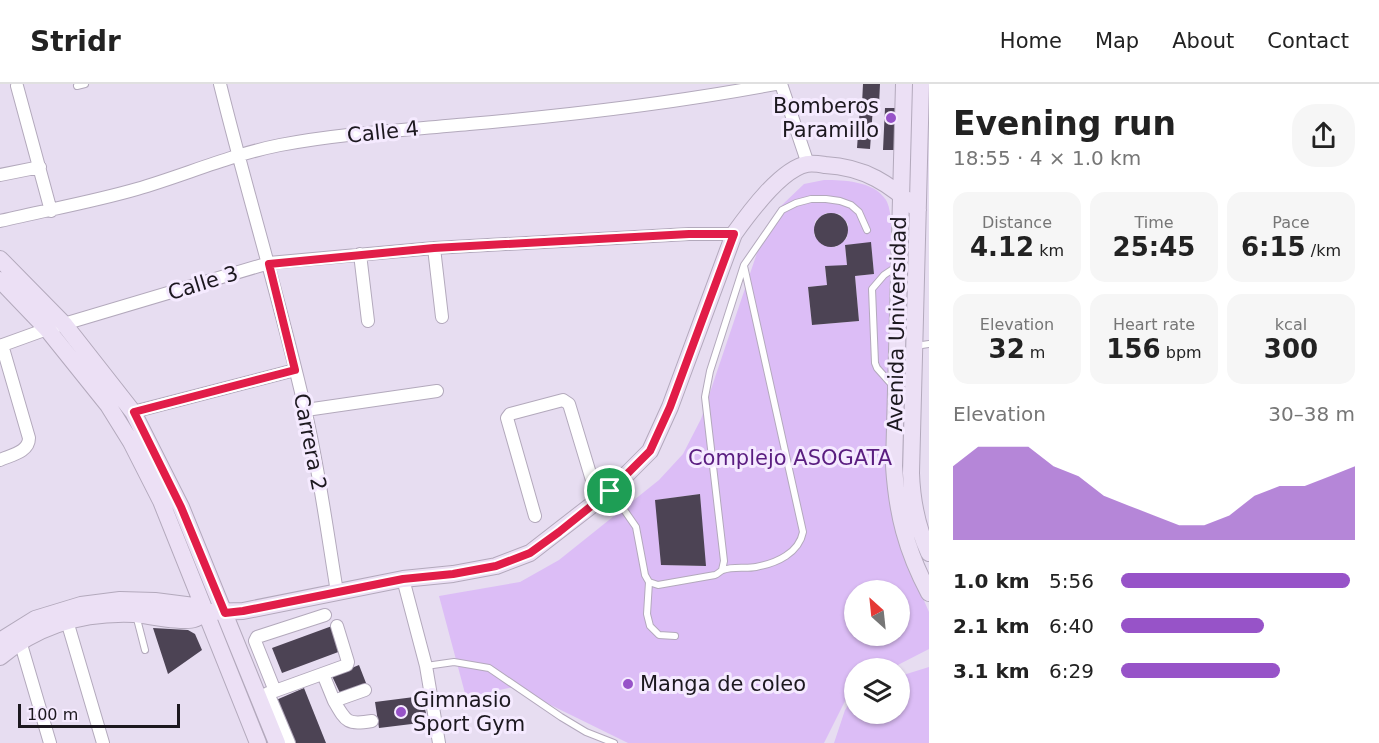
<!DOCTYPE html>
<html lang="en">
<head>
<meta charset="utf-8">
<style>
	body { margin:0; font-family:"DejaVu Sans",sans-serif; background:#f6f6f6; color:#222; height:100vh; display:flex; flex-direction:column; font-size:22px; white-space:nowrap }
	* { box-sizing:border-box; margin:0 }
	p { font-size:20px; color:#767676 }
	.icon { flex:none; width:33px; height:33px; fill:none; stroke:currentColor; stroke-width:2; stroke-linecap:round; stroke-linejoin:round }
	.map { position:relative; flex:1; overflow:hidden }
	.side { display:flex; flex-direction:column; background:#fff; width:450px }
	.side>* { flex:none }
	.needle { width:39px; rotate:333deg }
	.tools { position:absolute; left:844px; top:496px; display:grid; gap:12px }
	.tools a { display:grid; place-items:center; width:66px; height:66px; border-radius:50%; background:#fff; box-shadow:0 2px 4px #0004; font-size:30px }
	.scale { position:absolute; left:18px; bottom:15px; width:162px; box-sizing:border-box; padding-left:6px; border:3px solid #1c181f; border-top:0; font-size:16px; line-height:21px; white-space:nowrap; color:#1c181f; -webkit-text-stroke:4px #f5eaff; paint-order:stroke }
	.pin { position:absolute; display:grid; place-items:center; width:51px; height:51px; color:#fff; margin:-26px; border:3px solid #fff; border-radius:50%; box-shadow:0 2px 6px #0007 }
	.round { display:grid; place-items:center; flex:none; width:63px; height:63px; border-radius:24px; background:#f6f6f6 }
	.head { display:flex; align-items:center; justify-content:space-between; height:102px; padding:0 24px }
	h1 { font-size:33px; font-weight:800; line-height:45px }
	.figures { display:grid; grid-template-columns:repeat(3,1fr); gap:9px; height:102px; padding:6px 24px }
	.figures div { display:grid; align-content:center; border-radius:15px; background:#f6f6f6; text-align:center }
	.figures b { font-size:26px; font-weight:800 }
	.figures small { font-size:16px; font-weight:400 }
	.figures p { font-size:16px }
	.chart { height:168px; padding:12px 24px }
	.chart p { display:flex; justify-content:space-between }
	.chart svg { width:100%; height:108px; margin-top:6px; fill:#9753c8; opacity:.7 }
	ul { padding:0 24px; list-style:none; font-size:20px }
	li { display:grid; grid-template-columns:96px 72px 1fr; align-items:center; height:45px }
	li i { height:15px; border-radius:8px; background:#9753c8 }
	header { display:flex; align-items:center; gap:36px; box-sizing:border-box; height:84px; padding:0 30px; background:#fff; border-bottom:2px solid #e0e0e0 }
	header strong { font-size:28px }
	nav { display:flex; gap:33px; margin-inline-start:auto; font-size:21px }
	main { display:flex; flex:1; min-height:0 }
	.map>svg:first-child { display:block }
	.green { fill:#dcbdf6; fill-rule:evenodd }
	.building { fill:#4c4354 }
	.lines { fill:none; stroke-linecap:round; stroke-linejoin:round }
	.lane-casing { stroke:#b3a9bc; stroke-width:8 }
	.street-casing { stroke:#b3a9bc; stroke-width:14 }
	.secondary-casing { stroke:#b3a9bc; stroke-width:18 }
	.lane { stroke:#fff; stroke-width:6 }
	.street { stroke:#fff; stroke-width:12 }
	.secondary { stroke:#ece0f5; stroke-width:16 }
	.route-casing { stroke:#fff; stroke-width:12 }
	.route { stroke:#e11d48; stroke-width:8 }
	.poi-dot { fill:#9753c8; stroke:#f5eaff; stroke-width:2 }
	.labels { text-anchor:middle; dominant-baseline:central; stroke-width:6; stroke-linejoin:round; paint-order:stroke }
	.poi-label { font-size:21px; fill:#1c181f; stroke:#f5eaff; text-anchor:start }
	.street-label { font-size:21px; fill:#1c181f; stroke:#f5eaff }
	.park-label { font-size:21px; fill:#5a1d80; stroke:#f5eaff }
</style>
</head>
<body>
<header>
<strong>Stridr</strong>
<nav><a>Home</a><a>Map</a><a>About</a><a>Contact</a></nav>
</header>
<main>
<div class="map">
<svg width="929" height="659" viewBox="0 0 929 659">
	<rect width="100%" height="100%" fill="#e7ddf1"/>
	<!-- green -->
	<path class="green" d="M 824,96 C 844,96 874,97 886,116 C 889,121 890,129 891,134 L 887,361 L 904,471 L 929,528 L 929,565 L 890,585 L 855,585 L 855,602 L 851,605 L 824,659 L 628,659 L 514,603 L 466,613 L 439,512 L 520,498 L 559,476 L 659,396 L 683,370 L 701,335 L 760,160 L 781,122 L 804,100 ZM 826,129 L 840,130 L 848,140 L 847,154 L 836,163 L 823,161 L 814,151 L 815,137 ZM 871,159 L 874,190 L 855,192 L 859,237 L 812,241 L 808,203 L 827,201 L 825,183 L 847,181 L 845,161 ZM 700,410 L 705,482 L 661,481 L 656,416 ZM 855,507 L 900,507 L 900,552 L 855,552 Z
		M 929,583 L 929,659 L 834,659 L 845,626 L 855,611 L 855,630 L 900,630 L 900,592 Z"/>
	<!-- building -->
	<path class="building" d="M 863,0 L 880,0 L 879,21 L 862,20 Z
		M 860,22 L 873,23 L 870,65 L 857,64 Z
		M 885,24 L 898,24 L 895,66 L 883,66 Z
		M814 146a17 17 0 1 1 34 0a17 17 0 1 1-34 0Z
		M 871,158 L 874,190 L 855,192 L 859,237 L 812,241 L 808,203 L 827,201 L 825,182 L 847,181 L 845,161 Z
		M 700,410 L 706,482 L 661,481 L 655,416 Z
		M 332,542 L 341,567 L 282,589 L 272,564 Z
		M 153,544 L 188,546 L 195,550 L 202,566 L 168,590 Z
		M 359,581 L 366,599 L 340,609 L 332,592 Z
		M 304,604 L 326,659 L 293,659 L 276,616 Z
		M 422,612 L 428,638 L 379,644 L 375,618 Z"/>
	<g class="lines">
		<!-- lane casing -->
		<g class="lane-casing">
			<path id="lane" d="M 77,2 L 85,0
				M 915,262 L 929,260
				M 893,302 L 877,284 L 875,279 L 872,205 L 884,191 L 896,183
				M 611,407 L 636,443 L 645,491 L 649,498 L 647,530 L 650,542 L 659,551 L 675,552
				M 722,486 L 724,477 L 705,313 L 710,287 L 744,181 L 782,126 L 796,119 L 811,115 L 826,115 L 840,117 L 851,121 L 859,128 L 867,146
				M 649,498 L 658,501 L 715,491 C 718,490 720,487 723,486 C 733,482 746,485 756,483 C 777,479 799,469 803,448 L 744,182
				M 136,531 L 145,566
				M 426,582 L 454,578 L 489,584 L 561,633 L 586,648 L 614,659"/>
		</g>
		<!-- street casing -->
		<g class="street-casing">
			<path id="street" d="M 220,0 C 247,109 280,216 305,325 C 319,385 327,447 337,508
				M 781,0 L 808,80
				M 17,2 L 51,127
				M 0,91 L 40,83
				M 0,137 C 46,126 92,118 137,105 C 185,91 230,71 280,61 C 342,49 406,46 469,40 C 572,31 674,19 775,0
				M 434,164 L 442,233
				M 360,170 L 368,237
				M 0,262 L 47,245 L 269,179 L 434,164 L 689,150 L 734,150
				M 306,326 L 437,307
				M 133,328 L 295,286
				M 0,376 C 11,371 29,368 29,354 L 2,261
				M 535,432 L 507,334 L 510,330 L 563,316 L 569,320 L 598,416
				M 403,495 L 426,582 L 439,659
				M 67,537 L 103,659
				M 20,557 L 50,659
				M 323,590 L 334,617 L 365,606
				M 275,607 L 347,581 L 348,578 L 337,542
				M 268,609 L 289,659
				M 258,613 L 275,607 L 255,557 L 257,553 L 325,531
				M 334,617 C 346,638 347,641 372,637"/>
		</g>
		<!-- secondary casing -->
		<g class="secondary-casing">
			<path id="secondary" d="M 904,0 L 894,382 C 897,429 906,466 929,509
				M 921,0 L 911,389 C 912,418 917,443 929,469
				M 0,175 L 64,240 L 133,328 L 181,423 L 277,659
				M 0,196 L 47,245 L 108,321 L 131,358 L 161,417 L 258,659
				M 0,557 L 35,535 L 81,521 L 120,516 L 155,517 L 194,522 L 206,528 L 243,527 L 403,495 L 453,490 L 496,482 L 530,469 L 610,407 L 650,367 L 670,323 L 734,150 C 749,129 781,85 807,80 C 812,79 819,80 825,81 C 865,83 890,100 918,126
				M 0,573 C 38,541 85,528 134,530 C 147,531 184,539 194,535 C 198,534 202,531 206,528"/>
		</g>
		<!-- lane -->
		<use href="#lane" class="lane"/>
		<!-- street -->
		<use href="#street" class="street"/>
		<!-- secondary -->
		<use href="#secondary" class="secondary"/>
	</g>
	<g class="lines">
		<!-- route casing -->
		<g class="route-casing">
			<path id="route" d="M 689,150 L 734,150 L 670,323 L 650,367 L 610,407 L 559,448 L 530,469 L 496,482 L 453,490 L 403,495 L 243,527 L 225,529 L 181,423 L 134,328 L 295,286 L 269,180 L 434,164 Z"/>
		</g>
		<!-- route -->
		<use href="#route" class="route"/>
	</g>
	<!-- markers -->
	<g class="poi-dot">
		<circle cx="891" cy="34" r="6"/>
		<circle cx="628" cy="600" r="6"/>
		<circle cx="401" cy="628" r="6"/>
	</g>
	<g class="labels">
		<!-- poi labels -->
		<g class="poi-label">
			<text x="879" y="22" text-anchor="end">Bomberos<tspan x="879" dy="24">Paramillo</tspan></text>
			<text x="640" y="600">Manga de coleo</text>
			<text x="413" y="616">Gimnasio<tspan x="413" dy="24">Sport Gym</tspan></text>
		</g>
		<!-- street labels -->
		<g class="street-label">
			<text transform="translate(383 48) rotate(-6)">Calle 4</text>
			<text transform="translate(203 199) rotate(-17)">Calle 3</text>
			<text transform="translate(897 240) rotate(-89)">Avenida Universidad</text>
			<text transform="translate(310 358) rotate(79)">Carrera 2</text>
		</g>
		<!-- park labels -->
		<g class="park-label">
			<text x="790" y="374">Complejo ASOGATA</text>
		</g>
	</g>
</svg>
<div class="tools">
<a><svg class="needle" viewBox="-14 -14 28 28"><path d="M0-13l5 13h-10z" fill="#e53935"/><path d="M0 13l5-13h-10z" fill="#767676"/></svg></a>
<a><svg class="icon" aria-label="layers" viewBox="0 0 24 24"><path d="M12 4l9 5-9 5-9-5zM3 14l9 5 9-5"/></svg></a>
</div>
<div class="scale">100 m</div>
<div class="pin" style="left:610px;top:407px;background:#1e9e55"><svg class="icon" aria-label="arrive" viewBox="0 0 24 24"><path d="M6 21V4h12l-3 4 3 4H6"/></svg></div>
</div>
<section class="side">
<div class="head"><div><h1>Evening run</h1><p>18:55 · 4 × 1.0 km</p></div><a class="round"><svg class="icon" aria-label="share" viewBox="0 0 24 24"><path d="M12 15V3M7 8l5-5 5 5M5 13v7h14v-7"/></svg></a></div>
<div class="figures">
<div><p>Distance</p><b>4.12<small> km</small></b></div>
<div><p>Time</p><b>25:45</b></div>
<div><p>Pace</p><b>6:15<small> /km</small></b></div>
</div>
<div class="figures">
<div><p>Elevation</p><b>32<small> m</small></b></div>
<div><p>Heart rate</p><b>156<small> bpm</small></b></div>
<div><p>kcal</p><b>300</b></div>
</div>
<div class="chart"><p><span>Elevation</span>30–38 m</p>
<svg viewBox="0 0 160 44" preserveAspectRatio="none"><path d="M0 44V14L10 6L20 6L30 6L40 14L50 18L60 26L70 30L80 34L90 38L100 38L110 34L120 26L130 22L140 22L150 18L160 14V44z"/></svg>
</div>
<ul>
<li><b>1.0 km</b>5:56<i style="width:98%"></i></li>
<li><b>2.1 km</b>6:40<i style="width:61%"></i></li>
<li><b>3.1 km</b>6:29<i style="width:68%"></i></li>
</ul>
</section>
</main>
</body>
</html>
